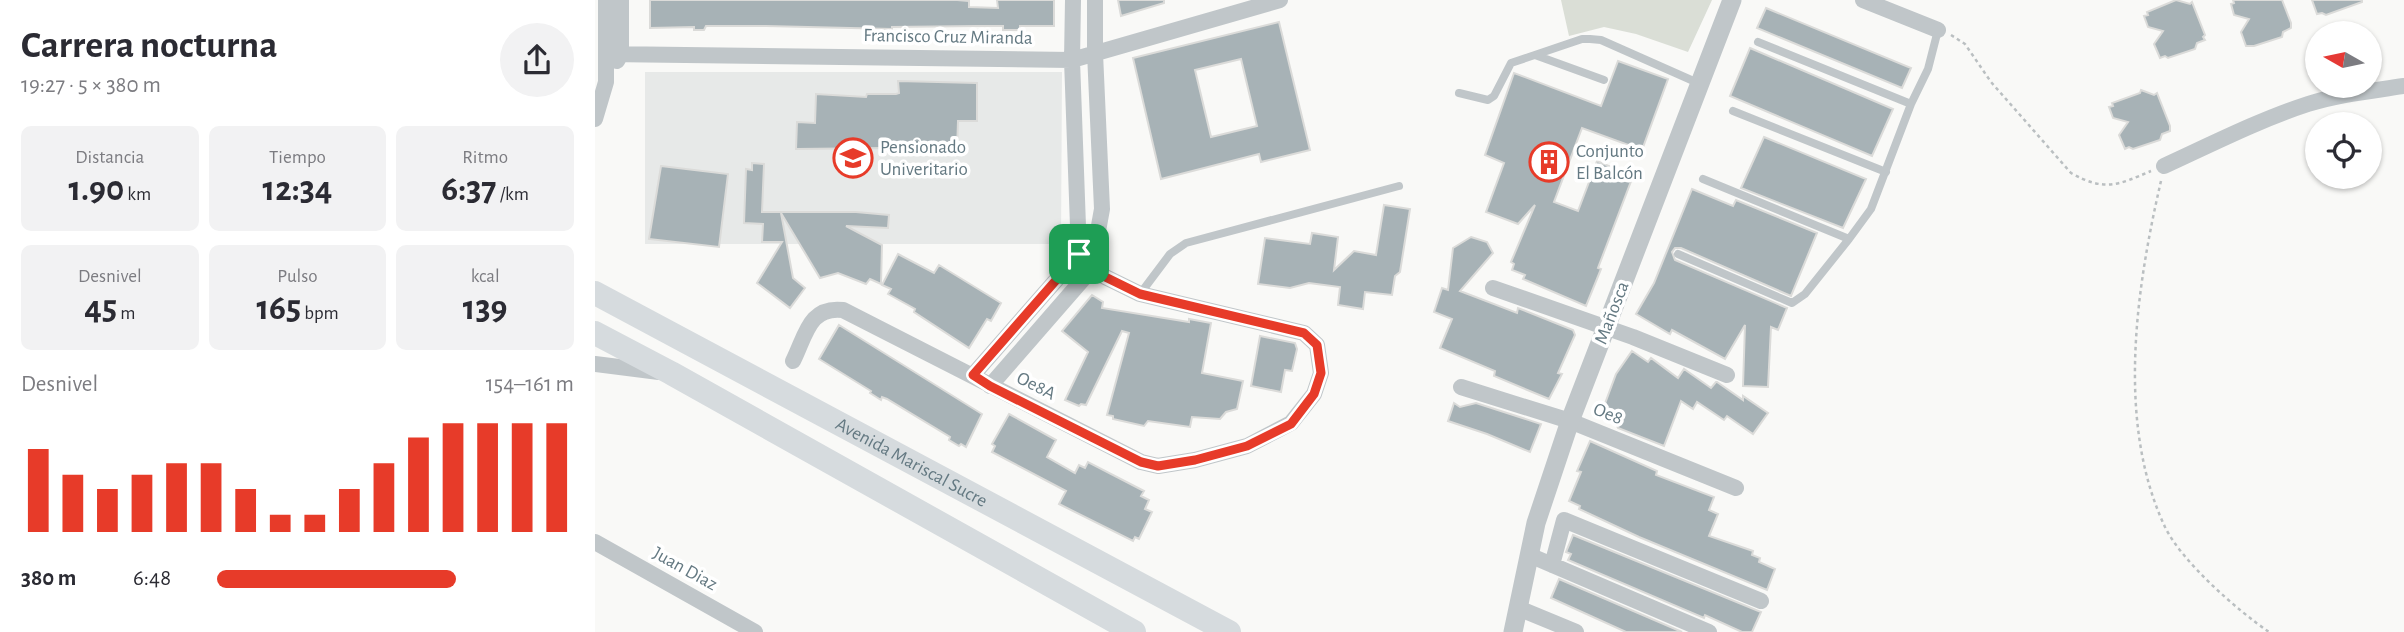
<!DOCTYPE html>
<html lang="es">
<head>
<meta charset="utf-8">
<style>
	body { margin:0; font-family:"Alegreya Sans",sans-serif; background:#f2f2f3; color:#2b2b33; height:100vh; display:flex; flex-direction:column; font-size:26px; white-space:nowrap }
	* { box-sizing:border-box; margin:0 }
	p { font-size:23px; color:#7c7c81 }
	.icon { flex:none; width:38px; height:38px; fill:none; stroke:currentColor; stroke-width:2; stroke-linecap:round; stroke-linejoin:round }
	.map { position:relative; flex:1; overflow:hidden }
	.drawer { display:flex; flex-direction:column; background:#fff; width:595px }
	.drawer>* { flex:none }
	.needle { width:46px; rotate:279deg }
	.fabs { position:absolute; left:1710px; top:21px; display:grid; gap:14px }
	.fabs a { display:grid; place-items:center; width:77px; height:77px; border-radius:50%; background:#fff; box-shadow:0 2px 5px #0004; font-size:35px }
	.pin { position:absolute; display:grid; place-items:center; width:60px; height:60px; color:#fff; margin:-30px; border-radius:14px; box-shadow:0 4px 10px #0006 }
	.round { display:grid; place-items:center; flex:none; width:74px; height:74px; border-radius:37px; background:#f2f2f3 }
	.head { display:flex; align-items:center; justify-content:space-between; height:119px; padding:0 21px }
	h1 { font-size:38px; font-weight:700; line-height:52px }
	.figures { display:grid; grid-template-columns:repeat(3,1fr); gap:10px; height:119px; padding:7px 21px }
	.figures div { display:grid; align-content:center; border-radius:10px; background:#f2f2f3; text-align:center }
	.figures b { font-size:35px; font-weight:700 }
	.figures small { font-size:19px; font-weight:400 }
	.figures p { font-size:19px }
	.chart { height:196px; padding:14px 21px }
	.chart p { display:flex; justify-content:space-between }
	.chart svg { width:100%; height:126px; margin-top:7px; stroke:#e73b29; stroke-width:6 }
	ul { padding:0 21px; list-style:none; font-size:23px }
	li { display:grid; grid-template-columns:112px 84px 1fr; align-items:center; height:52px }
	li i { height:18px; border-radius:9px; background:#e73b29 }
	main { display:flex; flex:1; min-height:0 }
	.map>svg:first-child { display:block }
	.built { fill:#e7e9e8 }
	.green { fill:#daded6 }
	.building { fill:#a7b2b6; stroke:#dbdbd9; stroke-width:2; fill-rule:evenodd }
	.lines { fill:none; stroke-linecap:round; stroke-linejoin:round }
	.path { stroke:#babfc1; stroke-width:2.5; stroke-dasharray:3.5 3.5; stroke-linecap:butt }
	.service { stroke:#c0c6c9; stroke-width:8 }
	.minor { stroke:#c0c6c9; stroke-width:16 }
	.tertiary { stroke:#c0c6c9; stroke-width:19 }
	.primary { stroke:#d6dbde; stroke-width:24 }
	.route-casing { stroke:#fff; stroke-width:14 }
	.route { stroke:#e73b29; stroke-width:9 }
	.labels { text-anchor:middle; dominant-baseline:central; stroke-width:7; stroke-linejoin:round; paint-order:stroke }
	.street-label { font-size:19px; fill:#647982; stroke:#fff }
	.poi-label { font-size:19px; fill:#647982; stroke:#fff; text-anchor:start }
</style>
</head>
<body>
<main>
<section class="drawer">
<div class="head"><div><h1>Carrera nocturna</h1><p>19:27 · 5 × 380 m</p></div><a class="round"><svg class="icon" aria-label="share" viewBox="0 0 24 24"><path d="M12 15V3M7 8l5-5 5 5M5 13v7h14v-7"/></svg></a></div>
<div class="figures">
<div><p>Distancia</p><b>1.90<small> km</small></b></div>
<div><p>Tiempo</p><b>12:34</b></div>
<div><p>Ritmo</p><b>6:37<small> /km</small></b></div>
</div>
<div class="figures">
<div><p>Desnivel</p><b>45<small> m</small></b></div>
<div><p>Pulso</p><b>165<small> bpm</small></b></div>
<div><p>kcal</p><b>139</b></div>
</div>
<div class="chart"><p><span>Desnivel</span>154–161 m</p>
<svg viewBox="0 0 160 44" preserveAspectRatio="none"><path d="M5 44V15M15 44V24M25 44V29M35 44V24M45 44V20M55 44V20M65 44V29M75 44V38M85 44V38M95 44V29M105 44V20M115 44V11M125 44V6M135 44V6M145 44V6M155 44V6"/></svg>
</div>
<ul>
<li><b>380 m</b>6:48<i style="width:67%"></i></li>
</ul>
</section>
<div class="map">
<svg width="1809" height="632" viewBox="0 0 1809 632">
	<rect width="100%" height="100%" fill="#f9f9f7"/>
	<!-- built -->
	<path class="built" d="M 50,72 L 467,72 L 466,244 L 50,244 Z"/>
	<!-- green -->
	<path class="green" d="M 966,0 L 1117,0 L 1093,52 L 1041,34 L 1009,27 L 974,36 Z"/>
	<!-- building -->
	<path class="building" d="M 55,0 L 362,0 L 374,1 L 374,7 L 403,8 L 402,0 L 459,0 L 459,26 L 425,26 L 425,30 L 408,30 L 408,26 L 381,26 L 297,27 L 297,29 L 171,26 L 111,26 L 109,30 L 99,30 L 99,27 L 55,28 Z
		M 523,0 L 569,0 L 569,3 L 526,16 Z
		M 1581,0 L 1595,4 L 1597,2 L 1610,35 L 1608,37 L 1610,40 L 1602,43 L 1600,49 L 1573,58 L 1570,56 L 1565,58 L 1559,44 L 1568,31 L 1553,27 L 1549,16 L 1553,15 L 1552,12 Z
		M 1638,0 L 1687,0 L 1696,23 L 1696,28 L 1688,32 L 1687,37 L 1659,46 L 1651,46 L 1646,32 L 1654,19 L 1639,15 L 1636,4 L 1639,3 Z
		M 1717,0 L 1767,0 L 1767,2 L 1731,15 L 1727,13 L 1722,14 Z
		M 1171,8 L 1316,68 L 1307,88 L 1162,28 Z
		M 684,22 L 715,150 L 666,162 L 664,154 L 566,179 L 538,58 ZM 646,59 L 662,126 L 616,137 L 600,70 Z
		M 1155,48 L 1298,109 L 1277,156 L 1135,96 Z
		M 1023,61 L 1073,79 L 1047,150 L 987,128 L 959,202 L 983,211 L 1002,161 L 1038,176 L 1003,268 L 1006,269 L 991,306 L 928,279 L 930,275 L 917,270 L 919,264 L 916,262 L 940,205 L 923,224 L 891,212 L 909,163 L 890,155 L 919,73 L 1006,106 Z
		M 303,81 L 382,83 L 382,121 L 363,121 L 362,151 L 291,148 L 201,149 L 202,122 L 220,123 L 221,94 L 271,97 L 272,94 L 301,94 L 304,93 Z
		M 1546,90 L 1559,95 L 1562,93 L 1575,126 L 1575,131 L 1567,134 L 1565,140 L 1538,149 L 1534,147 L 1530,149 L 1524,135 L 1533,122 L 1518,118 L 1514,107 L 1518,106 L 1517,103 L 1545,93 Z
		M 1169,137 L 1271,179 L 1248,228 L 1146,188 Z
		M 157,163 L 169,164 L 167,212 L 261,212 L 294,215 L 293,228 L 251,226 L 287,245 L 286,284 L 275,279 L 271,284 L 243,273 L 225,278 L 186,213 L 198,278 L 210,288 L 195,308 L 162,283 L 187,242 L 167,242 L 168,224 L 149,223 L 151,169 L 157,170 Z
		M 66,166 L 133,174 L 124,247 L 54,239 Z
		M 1097,189 L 1138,206 L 1141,200 L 1222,233 L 1196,296 L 1086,248 L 1080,248 L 1077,252 L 1080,260 L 1192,308 L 1183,330 L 1176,327 L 1173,387 L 1148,386 L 1150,325 L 1130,359 L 1077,330 L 1075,334 L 1041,314 L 1059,283 Z
		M 789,205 L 815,209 L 805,272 L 800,276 L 797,295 L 770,292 L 768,309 L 743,305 L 745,287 L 714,283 L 695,288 L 663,284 L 670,238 L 715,244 L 717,233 L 743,237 L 739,270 L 759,251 L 781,255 Z
		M 876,237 L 892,242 L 898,253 L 865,291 L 922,313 L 923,308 L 978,330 L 980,335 L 963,373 L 967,374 L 954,399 L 899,376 L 900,371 L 845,348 L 857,319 L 839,312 L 847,288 L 853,290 L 858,248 Z
		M 303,254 L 339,273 L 344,265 L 406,303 L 396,321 L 392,319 L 374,348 L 319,312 L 320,309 L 293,294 L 296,289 L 287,285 Z
		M 497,295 L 508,302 L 507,308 L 594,322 L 594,319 L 616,323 L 607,373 L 648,381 L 642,409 L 631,412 L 625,419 L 597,417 L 595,427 L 553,421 L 549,426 L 518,419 L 518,416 L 512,415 L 534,333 L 527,331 L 491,405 L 486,404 L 484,406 L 470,400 L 493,352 L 467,331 Z
		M 244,325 L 387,414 L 371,447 L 366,444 L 364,446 L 354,440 L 355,437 L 292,399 L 287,397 L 286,400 L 275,393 L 276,391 L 224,359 Z
		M 665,336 L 700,343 L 702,349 L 697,371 L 690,370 L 686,392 L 656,386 Z
		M 1037,351 L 1053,362 L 1056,358 L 1083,378 L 1089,369 L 1116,388 L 1121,382 L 1122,382 L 1148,400 L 1148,396 L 1173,413 L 1158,434 L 1132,416 L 1129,420 L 1102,402 L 1098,409 L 1086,401 L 1069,446 L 1023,428 L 1021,424 L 1005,417 L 1021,374 Z
		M 859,403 L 865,407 L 881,403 L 946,424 L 935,452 L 892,434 L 853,421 Z
		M 414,414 L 461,440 L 452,457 L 480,473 L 484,465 L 490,468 L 493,462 L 549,491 L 546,496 L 554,500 L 550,509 L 557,512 L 544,539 L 540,537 L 538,541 L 464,504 L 471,491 L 397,452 L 400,446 L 397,444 Z
		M 995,441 L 1062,471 L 1061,475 L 1119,497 L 1114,510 L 1123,514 L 1114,536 L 1158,551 L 1157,555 L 1165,558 L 1164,562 L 1180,569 L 1172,590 L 1044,537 L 984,509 L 985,506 L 974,501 L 986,472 L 982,471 Z
		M 978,535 L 1166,612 L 1157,632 L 1147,632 L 1110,615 L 1109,618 L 973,560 L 976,554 L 971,552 Z
		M 964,579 L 1087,632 L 1031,632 L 956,598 Z"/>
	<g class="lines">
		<!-- path -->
		<path class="path" d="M 1356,35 L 1370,44 L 1396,82 L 1476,173 C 1510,192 1523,185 1556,171
			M 1566,181 C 1541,289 1521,423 1570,527 C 1587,562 1642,610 1674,632"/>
		<!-- service -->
		<path class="service" d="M 1163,42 L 1316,104
			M 940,55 L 1009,80
			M 864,93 L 893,100 L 899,96 L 916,63 L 987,39 L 995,39 L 1006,40 L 1103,83
			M 1138,111 L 1291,172
			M 1108,179 L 1254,239
			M 1083,254 L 1197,303 L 1210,294 L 1254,239 L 1276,209 L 1316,104 L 1333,69 L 1343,30
			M 545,294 L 575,254 L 591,243 L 804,186"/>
		<!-- minor -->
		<path class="minor" d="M 1268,0 L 1343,30
			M 12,54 L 477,60 L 685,0
			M 22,61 L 26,54 L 26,0
			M 0,119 L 11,82 L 11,0
			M 1569,166 C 1617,144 1664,120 1713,104 C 1744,94 1777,91 1809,86
			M 898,288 L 1038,337 L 1132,375
			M 198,361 C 211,335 214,306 248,310 L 546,462 L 563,466 L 600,460 L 652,446 L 696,423 L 719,394 L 726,373 L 722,345 L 709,333 L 545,294 L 496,270 L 484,254
			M 0,364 L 64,372
			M 378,375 L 484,254 L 477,60 L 478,0
			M 395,386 L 496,270 L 507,209 L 500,53 L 500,0
			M 866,387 L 975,421 L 1141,488
			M 0,542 L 160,632
			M 934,555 L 1114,632
			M 957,565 L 969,520 L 1166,601
			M 923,608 L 981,632"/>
		<!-- tertiary -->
		<path class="tertiary" d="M 918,632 L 941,523 L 975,421 L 1137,0"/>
		<!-- primary -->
		<g class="primary">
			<path id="s1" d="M 0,293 L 634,632"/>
			<path d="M 0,333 L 76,373 L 539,632"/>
		</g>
	</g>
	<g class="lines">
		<!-- route casing -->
		<g class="route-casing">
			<path id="route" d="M 484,254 L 496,270 L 545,294 L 709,333 L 722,345 L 726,373 L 719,394 L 696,424 L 652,446 L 600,460 L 563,466 L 546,462 L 395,386 L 378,375 Z"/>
		</g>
		<!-- route -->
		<use href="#route" class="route"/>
	</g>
	<!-- icons -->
	<defs>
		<g id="school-ring" transform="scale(2.0125)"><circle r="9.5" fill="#fff" stroke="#e73b29" stroke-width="1.5"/><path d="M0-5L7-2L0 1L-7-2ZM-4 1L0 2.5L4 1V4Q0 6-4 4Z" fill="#e73b29"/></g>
		<g id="building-ring" transform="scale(2.0125)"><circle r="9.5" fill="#fff" stroke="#e73b29" stroke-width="1.5"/><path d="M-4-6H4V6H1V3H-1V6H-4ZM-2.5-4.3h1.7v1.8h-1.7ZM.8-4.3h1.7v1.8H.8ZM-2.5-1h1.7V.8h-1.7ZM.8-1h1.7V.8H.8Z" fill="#e73b29"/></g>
	</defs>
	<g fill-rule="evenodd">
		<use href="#school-ring" x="258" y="158"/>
		<use href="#building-ring" x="954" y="162"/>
	</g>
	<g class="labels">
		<!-- street labels -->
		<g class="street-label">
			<text transform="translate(353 37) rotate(1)">Francisco Cruz Miranda</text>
			<text transform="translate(1017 313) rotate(-69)">Mañosca</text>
			<text transform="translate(441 386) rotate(27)">Oe8A</text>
			<text transform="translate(1013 414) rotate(22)">Oe8</text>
			<text stroke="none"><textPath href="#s1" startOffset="359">Avenida Mariscal Sucre</textPath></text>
			<text transform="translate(90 569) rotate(29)">Juan Diaz</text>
		</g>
		<!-- poi labels -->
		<g class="poi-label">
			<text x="285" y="147">Pensionado<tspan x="285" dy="22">Univeritario</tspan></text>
			<text x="981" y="151">Conjunto<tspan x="981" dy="22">El Balcón</tspan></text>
		</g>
	</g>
</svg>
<div class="fabs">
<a><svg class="needle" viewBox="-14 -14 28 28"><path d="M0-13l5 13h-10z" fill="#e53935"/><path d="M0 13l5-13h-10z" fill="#7c7c81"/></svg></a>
<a><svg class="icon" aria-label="locate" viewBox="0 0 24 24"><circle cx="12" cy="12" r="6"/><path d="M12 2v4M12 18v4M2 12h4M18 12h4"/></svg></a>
</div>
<div class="pin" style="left:484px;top:254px;background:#1e9e55"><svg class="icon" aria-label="arrive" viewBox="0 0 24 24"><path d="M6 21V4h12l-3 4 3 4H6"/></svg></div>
</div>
</main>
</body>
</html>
